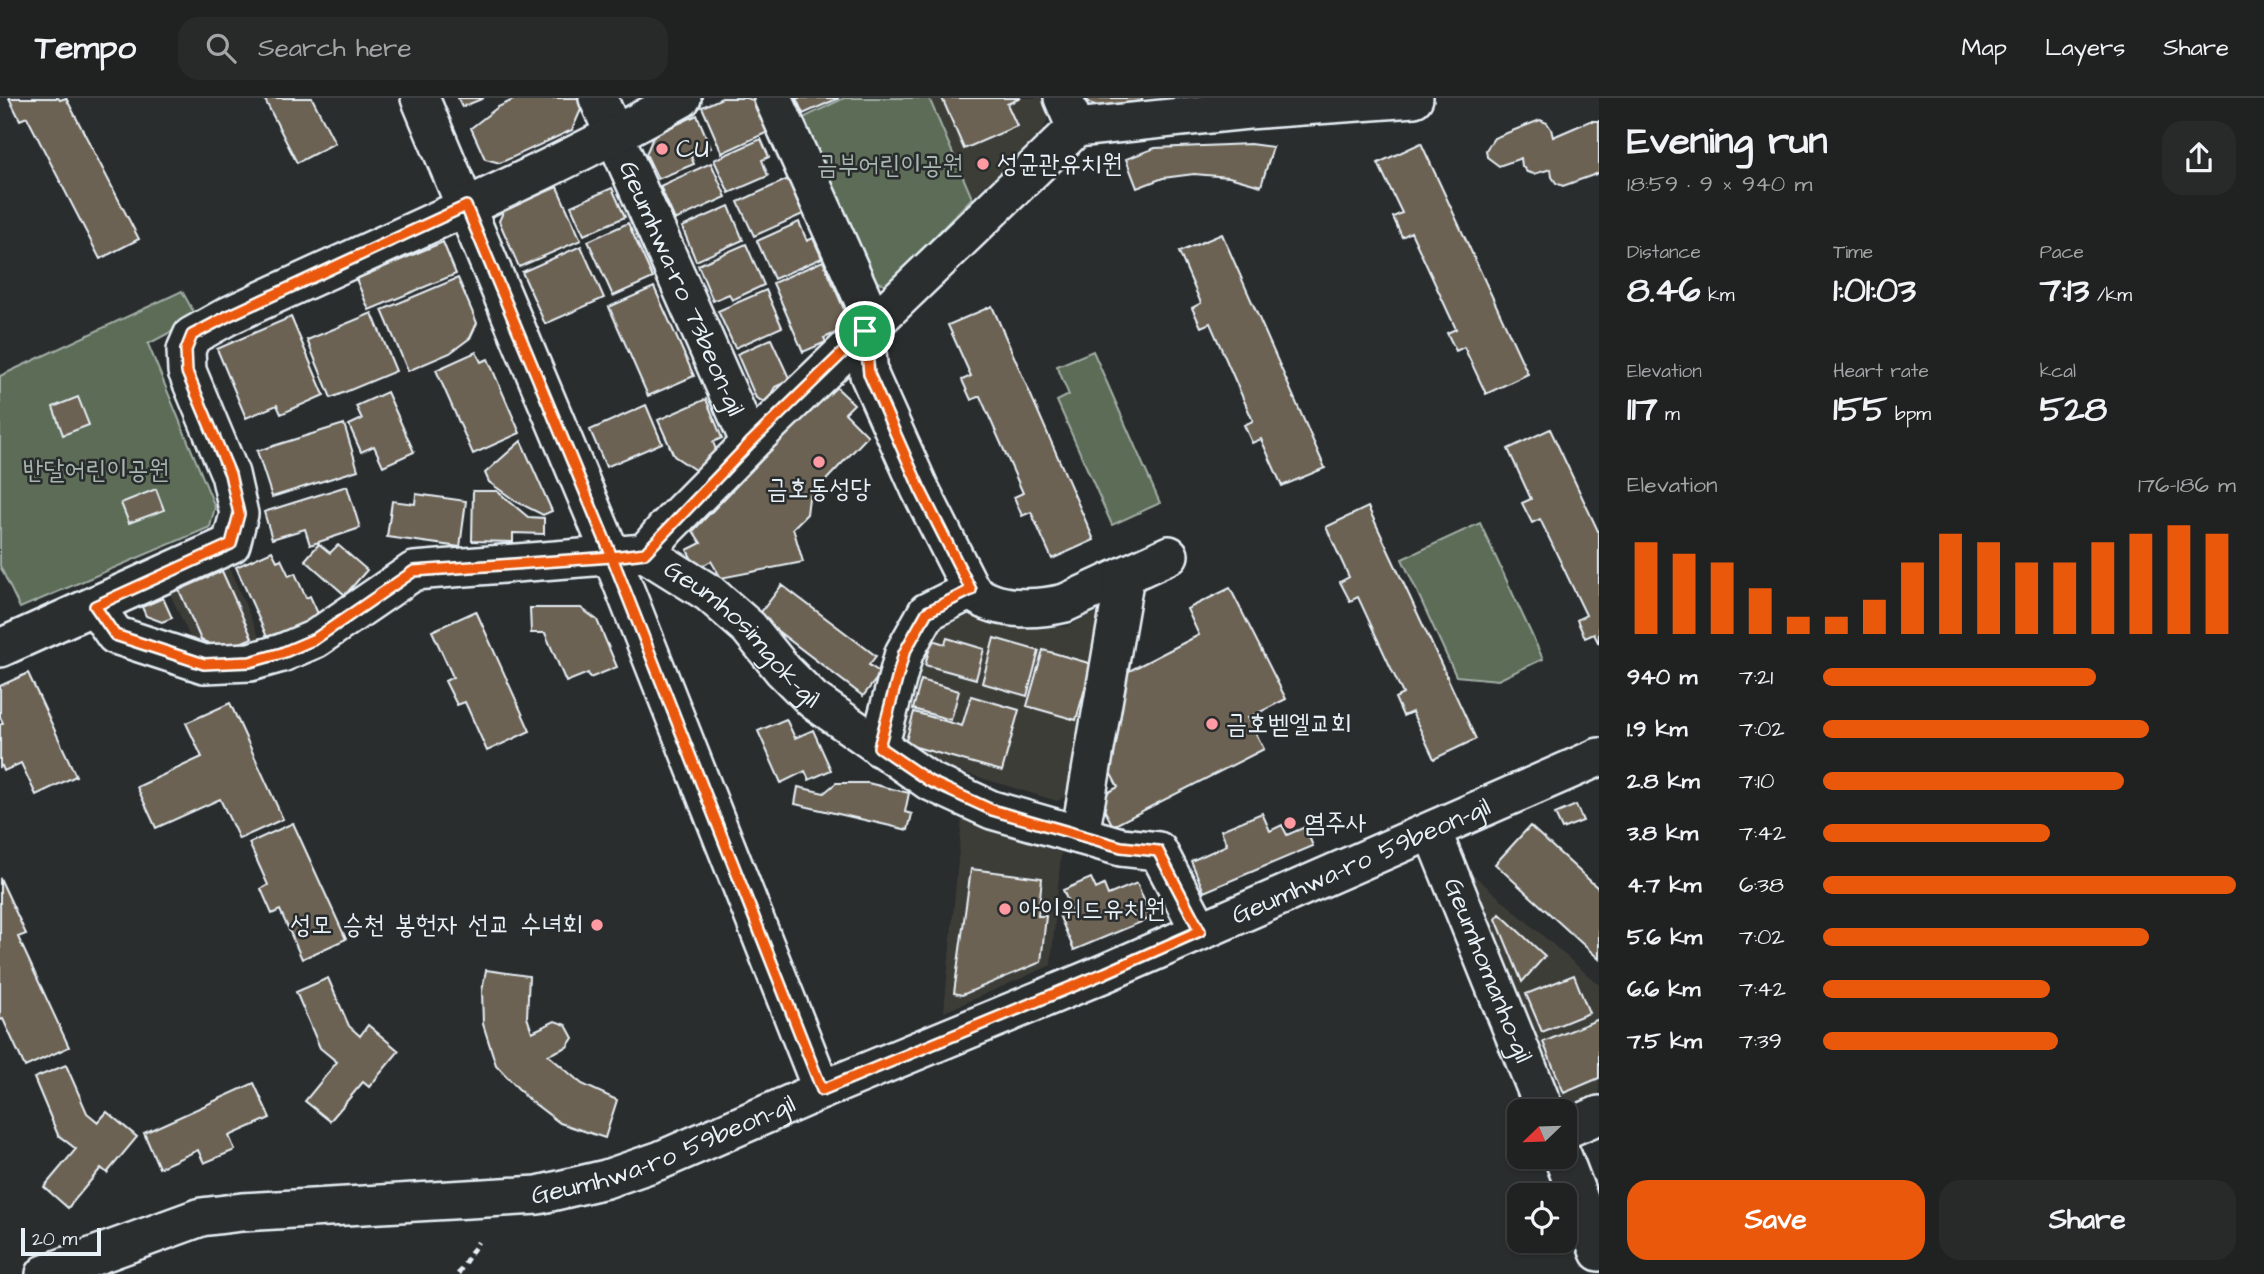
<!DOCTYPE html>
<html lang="en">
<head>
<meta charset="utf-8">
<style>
	body { margin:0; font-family:"Architects Daughter","Poor Story",sans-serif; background:#282a2a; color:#f1f3f6; height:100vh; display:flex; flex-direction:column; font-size:26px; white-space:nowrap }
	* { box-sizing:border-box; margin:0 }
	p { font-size:23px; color:#a2a4a5 }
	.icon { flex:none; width:38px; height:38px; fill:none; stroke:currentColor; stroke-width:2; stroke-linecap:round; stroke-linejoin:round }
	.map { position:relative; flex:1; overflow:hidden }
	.sheet { display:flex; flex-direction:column; background:#202222; width:665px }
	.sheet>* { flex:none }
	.needle { width:46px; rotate:247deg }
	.fabs { position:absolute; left:1507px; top:1001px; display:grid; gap:14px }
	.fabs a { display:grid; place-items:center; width:70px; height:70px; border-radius:14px; background:#202222; box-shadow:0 2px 5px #0004,0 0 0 2px #3d3f40; font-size:35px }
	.scale { position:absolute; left:21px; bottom:18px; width:80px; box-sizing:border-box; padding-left:7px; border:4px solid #e8f1f8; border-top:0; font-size:19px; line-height:24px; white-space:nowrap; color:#e8f1f8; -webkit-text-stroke:5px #2a2d2e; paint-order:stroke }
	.pin { position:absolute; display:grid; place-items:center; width:60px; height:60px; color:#fff; margin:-30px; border:4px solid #fff; border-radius:50%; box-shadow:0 2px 7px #0007 }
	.round { display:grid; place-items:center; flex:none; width:74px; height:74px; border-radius:21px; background:#282a2a }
	.head { display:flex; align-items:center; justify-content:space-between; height:119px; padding:0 28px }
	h1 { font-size:38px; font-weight:700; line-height:52px }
	.figures { display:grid; grid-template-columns:repeat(3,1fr); gap:10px; height:119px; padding:7px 28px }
	.figures div { display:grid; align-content:center }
	.figures b { font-size:35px; font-weight:700 }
	.figures small { font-size:19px; font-weight:400 }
	.figures p { font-size:19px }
	.chart { height:196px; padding:14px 28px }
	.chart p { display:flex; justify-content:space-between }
	.chart svg { width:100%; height:126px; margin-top:7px; stroke:#ea580c; stroke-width:6 }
	.action { display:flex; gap:14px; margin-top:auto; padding:14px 28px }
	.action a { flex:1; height:80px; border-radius:21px; background:#ea580c; color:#fff; font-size:28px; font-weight:700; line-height:80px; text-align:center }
	.action a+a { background:#282a2a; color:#f1f3f6 }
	ul { padding:0 28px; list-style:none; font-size:23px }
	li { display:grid; grid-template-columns:112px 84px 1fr; align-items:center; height:52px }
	li i { height:18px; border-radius:9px; background:#ea580c }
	header { display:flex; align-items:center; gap:42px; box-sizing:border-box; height:98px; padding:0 35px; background:#202222; border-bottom:2px solid #3d3f40 }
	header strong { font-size:33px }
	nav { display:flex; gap:38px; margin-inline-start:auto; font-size:24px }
	.search { width:490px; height:63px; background:#282a2a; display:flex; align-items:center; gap:18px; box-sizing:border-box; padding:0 24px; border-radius:21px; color:#a2a4a5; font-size:26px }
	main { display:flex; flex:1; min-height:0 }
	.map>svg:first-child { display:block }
	.built { fill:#3e3d39 }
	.green { fill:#5b6c56; stroke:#a2aea7; stroke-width:2 }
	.building { fill:#6c6253; stroke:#e8f1f8; stroke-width:2 }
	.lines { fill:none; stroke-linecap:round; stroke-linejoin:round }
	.minor-casing { stroke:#e8f1f8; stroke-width:42 }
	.path { stroke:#e8f1f8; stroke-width:4.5; stroke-dasharray:7 5; stroke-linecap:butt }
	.minor { stroke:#2a2d2e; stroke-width:37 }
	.route-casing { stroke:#fff; stroke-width:14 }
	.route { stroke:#ea580c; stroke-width:9 }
	.poi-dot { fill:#ff9aa2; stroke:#2a2d2e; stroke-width:2.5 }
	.labels { text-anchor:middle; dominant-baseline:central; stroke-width:5; stroke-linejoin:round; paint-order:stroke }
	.poi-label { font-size:26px; fill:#e8f1f8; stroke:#2a2d2e; text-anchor:start }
	.park-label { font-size:26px; fill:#a9b5af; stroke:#2a2d2e }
	.street-label { font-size:26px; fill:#e8f1f8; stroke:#2a2d2e }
</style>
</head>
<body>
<header>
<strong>Tempo</strong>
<div class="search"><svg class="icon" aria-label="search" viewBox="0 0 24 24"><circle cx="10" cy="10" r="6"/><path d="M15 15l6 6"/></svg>Search here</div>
<nav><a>Map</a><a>Layers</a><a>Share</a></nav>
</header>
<main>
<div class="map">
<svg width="1599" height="1176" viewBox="0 0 1599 1176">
	<rect width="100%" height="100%" fill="#2a2d2e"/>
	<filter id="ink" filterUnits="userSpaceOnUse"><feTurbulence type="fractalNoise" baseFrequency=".0143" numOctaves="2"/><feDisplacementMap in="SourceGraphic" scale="14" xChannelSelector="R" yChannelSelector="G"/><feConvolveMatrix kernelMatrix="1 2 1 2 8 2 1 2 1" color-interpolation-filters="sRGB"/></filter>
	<g filter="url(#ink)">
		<!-- built -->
		<path class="built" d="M 929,0 L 1045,0 L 1051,14 L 1043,32 L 972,100 Z
			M 228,467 L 263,548 L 194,548 L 169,493 Z
			M 1098,513 L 1103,522 L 1069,697 L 1057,703 L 906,657 L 896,643 L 927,539 L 943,517 L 969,514 L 1066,529 Z
			M 962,720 L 1061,755 L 1051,867 L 944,914 Z
			M 1470,774 L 1599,887 L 1599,996 L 1574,1005 L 1559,997 Z"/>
		<!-- green -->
		<path class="green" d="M 844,0 L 929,0 L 972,100 L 888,187 L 873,183 L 801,21 Z
			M 182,193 L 197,220 L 148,246 L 215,409 L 210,429 L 20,510 L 0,468 L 0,278 Z
			M 1093,253 L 1160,405 L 1112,427 L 1057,303 L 1069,297 L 1057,268 Z
			M 1480,425 L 1543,561 L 1498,582 L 1456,578 L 1402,461 Z"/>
		<!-- building -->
		<path class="building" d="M 9,0 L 58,0 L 60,2 L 66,0 L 139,141 L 100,161 L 27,19 L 20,22 Z
			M 264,0 L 312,0 L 335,45 L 297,65 Z
			M 458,0 L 484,0 L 462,9 Z
			M 517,0 L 579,0 L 583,7 L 572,32 L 500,65 L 485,61 L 471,30 L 498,9 Z
			M 722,0 L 746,0 L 753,2 L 768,34 L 722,55 L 702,9 Z
			M 796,0 L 839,0 L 803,16 Z
			M 942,0 L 1021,0 L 1007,6 L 1017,28 L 964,51 Z
			M 1086,0 L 1141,0 L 1143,3 L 1098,8 L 1089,5 Z
			M 697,17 L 711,50 L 691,59 L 694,66 L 658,81 L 646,56 L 654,37 Z
			M 1540,22 L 1547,25 L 1551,31 L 1553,39 L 1590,23 L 1599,23 L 1599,75 L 1563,88 L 1556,85 L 1552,79 L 1551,71 L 1534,76 L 1527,74 L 1522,68 L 1521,60 L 1499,68 L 1487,59 L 1486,52 L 1494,40 Z
			M 761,41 L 769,59 L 762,62 L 768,78 L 729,95 L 714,62 Z
			M 1421,45 L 1528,276 L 1486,296 L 1464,249 L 1456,253 L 1447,235 L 1456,231 L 1411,134 L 1402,139 L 1393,119 L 1402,115 L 1378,65 Z
			M 1250,46 L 1273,49 L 1261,88 L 1229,79 L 1194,76 L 1163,80 L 1137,90 L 1126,61 L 1155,50 Z
			M 711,65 L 726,99 L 675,122 L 660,88 Z
			M 788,81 L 803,116 L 754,138 L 738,104 Z
			M 557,89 L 581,142 L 519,169 L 499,123 L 504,112 Z
			M 612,90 L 625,119 L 584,137 L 571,108 Z
			M 729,108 L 743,142 L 696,163 L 682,129 Z
			M 799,124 L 807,143 L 813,140 L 822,160 L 774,181 L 757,143 Z
			M 628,125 L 653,180 L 613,198 L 588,143 Z
			M 1222,136 L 1325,370 L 1282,388 L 1261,341 L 1252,345 L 1244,327 L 1253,323 L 1210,225 L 1201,229 L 1192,210 L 1201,205 L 1179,154 Z
			M 443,144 L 456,176 L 369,212 L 356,181 Z
			M 746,146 L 764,187 L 732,202 L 729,196 L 713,203 L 698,167 Z
			M 581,148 L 604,200 L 545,226 L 522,174 Z
			M 823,163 L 844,211 L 838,234 L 824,240 L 826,244 L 803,254 L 773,185 Z
			M 458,180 L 477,225 L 470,240 L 450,255 L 408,273 L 382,212 Z
			M 654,189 L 694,278 L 648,298 L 609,209 Z
			M 766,192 L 782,229 L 735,250 L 718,213 Z
			M 992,208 L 1094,442 L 1052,461 L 1031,414 L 1022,418 L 1014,399 L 1023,395 L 980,298 L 971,302 L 962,282 L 971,278 L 948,227 Z
			M 372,215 L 396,273 L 331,300 L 307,242 Z
			M 291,219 L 324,297 L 281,316 L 277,307 L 246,320 L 217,251 Z
			M 771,241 L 790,282 L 775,289 L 766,305 L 756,300 L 737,256 Z
			M 476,254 L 481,264 L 488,261 L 520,335 L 473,356 L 436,272 Z
			M 834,287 L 854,306 L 845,315 L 868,338 L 809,400 L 807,416 L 793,430 L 803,464 L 721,480 L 711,463 L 697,471 L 687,452 L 701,445 L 693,433 Z
			M 387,294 L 414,354 L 383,368 L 374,348 L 361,354 L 349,327 L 362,321 L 356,308 Z
			M 78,299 L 89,327 L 63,337 L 53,309 Z
			M 706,301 L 722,340 L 713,344 L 717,354 L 698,374 L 674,358 L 658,322 Z
			M 646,307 L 662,345 L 606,369 L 590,332 Z
			M 344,326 L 358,372 L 272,399 L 257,353 Z
			M 1550,331 L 1599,435 L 1599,546 L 1594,536 L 1585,540 L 1577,522 L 1586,517 L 1540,421 L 1532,425 L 1522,405 L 1531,401 L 1508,351 Z
			M 521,343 L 552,413 L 543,417 L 517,404 L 489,384 L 485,375 Z
			M 347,388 L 360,430 L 310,447 L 305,431 L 272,441 L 264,414 Z
			M 156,391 L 164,412 L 129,425 L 121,405 Z
			M 473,393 L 497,393 L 528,419 L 544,420 L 544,436 L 513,435 L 513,444 L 472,443 Z
			M 416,396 L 466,403 L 460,449 L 387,439 L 392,403 L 415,406 Z
			M 1368,409 L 1476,641 L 1434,661 L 1412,614 L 1403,618 L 1395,600 L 1403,596 L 1358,499 L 1350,503 L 1340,484 L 1349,479 L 1326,429 Z
			M 319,446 L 330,455 L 338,447 L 367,472 L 345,497 L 305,462 Z
			M 272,453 L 277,463 L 281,461 L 289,478 L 295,475 L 306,500 L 310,498 L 320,520 L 267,539 L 236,469 Z
			M 222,473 L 252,540 L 224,552 L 201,542 L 179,492 Z
			M 782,487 L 876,558 L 869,567 L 881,575 L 863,598 L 758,518 Z
			M 1230,490 L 1286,601 L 1248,620 L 1264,651 L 1113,728 L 1098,700 L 1118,689 L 1104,663 L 1127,574 L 1199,537 L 1187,511 Z
			M 163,500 L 172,520 L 162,524 L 146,518 L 142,509 Z
			M 530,510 L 581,510 L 597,522 L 617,569 L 590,580 L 588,575 L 566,584 L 545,535 L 531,535 Z
			M 476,513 L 530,633 L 487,653 L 465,604 L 457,607 L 445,583 L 453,579 L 432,533 Z
			M 947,540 L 984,551 L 976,581 L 925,567 L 932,542 L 945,546 Z
			M 994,540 L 1039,553 L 1027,598 L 982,585 Z
			M 1043,552 L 1092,566 L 1076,622 L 1027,608 Z
			M 28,575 L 76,678 L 36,697 L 21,665 L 4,673 L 2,668 L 0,669 L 0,627 L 3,625 L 0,619 L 0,588 Z
			M 921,582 L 959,593 L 951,622 L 913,611 Z
			M 971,598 L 1019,612 L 1002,673 L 905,646 L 914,614 L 962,628 Z
			M 230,605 L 283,721 L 239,741 L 220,701 L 156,730 L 137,689 L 202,659 L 186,625 Z
			M 786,621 L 795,640 L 813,632 L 831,672 L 809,682 L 805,673 L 781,685 L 758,633 Z
			M 836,685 L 868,685 L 909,695 L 905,714 L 912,716 L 908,732 L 795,706 L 798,689 L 824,695 Z
			M 1576,707 L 1583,723 L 1562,731 L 1555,716 Z
			M 1262,715 L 1270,733 L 1282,727 L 1287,737 L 1305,729 L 1313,748 L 1204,794 L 1191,763 L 1227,747 L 1221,732 Z
			M 293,725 L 346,841 L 302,861 L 280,812 L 272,816 L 261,791 L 268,787 L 249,745 Z
			M 1530,728 L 1599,791 L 1599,861 L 1495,766 Z
			M 971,771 L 1042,780 L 1038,818 L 1046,818 L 1041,864 L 962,897 L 954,895 Z
			M 0,780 L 26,836 L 18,839 L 69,949 L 25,969 L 3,921 L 0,922 Z
			M 1091,780 L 1096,791 L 1104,787 L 1108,797 L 1137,785 L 1151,820 L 1074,852 L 1059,817 L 1071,811 L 1063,792 Z
			M 1500,816 L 1545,858 L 1522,884 L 1496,821 Z
			M 486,872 L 529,878 L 527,919 L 532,934 L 555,923 L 566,927 L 573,940 L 567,949 L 548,957 L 582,986 L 617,1002 L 605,1040 L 560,1025 L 527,1000 L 496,967 L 483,926 L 482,893 Z
			M 1574,877 L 1589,915 L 1542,934 L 1526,896 Z
			M 328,880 L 349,928 L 360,938 L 368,927 L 399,953 L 369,989 L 363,984 L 330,1023 L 305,1003 L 337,964 L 320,950 L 296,894 Z
			M 1599,921 L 1599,980 L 1564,995 L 1543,944 Z
			M 66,967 L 87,1015 L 98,1024 L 107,1014 L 137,1039 L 107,1075 L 101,1070 L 68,1110 L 44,1089 L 76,1051 L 58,1037 L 34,980 Z
			M 254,985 L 270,1020 L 229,1038 L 235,1052 L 204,1065 L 198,1052 L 159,1070 L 144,1035 Z"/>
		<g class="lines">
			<!-- minor casing -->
			<g class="minor-casing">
				<g id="minor">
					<path d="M 420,0 L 612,459 L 822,992"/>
					<path id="s1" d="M 598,0 L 750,345"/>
					<path d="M 773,0 L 866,208 L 865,233 L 869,277 L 920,391 L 971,492 C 993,514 1036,512 1065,505 L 1169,457"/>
					<path d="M 1063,0 L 1076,30"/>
					<path d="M 645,455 L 666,430 L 750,345 L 1076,30 L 1248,12 L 1414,0"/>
					<path id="s2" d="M 95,508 L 115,537 L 204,566 L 250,564 L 282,555 L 315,541 L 414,473 L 645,455 L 709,495 L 749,530 L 783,572 L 813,602 L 929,683 L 992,712 L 1121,749 L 1158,753 L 1200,833"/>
					<path d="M 0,550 L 231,446 L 239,416 L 230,376 L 187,273 L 186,252 L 192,238 L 228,218 C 380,147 536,82 682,0"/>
					<path d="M 879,649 L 904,555 L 927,514 L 971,492"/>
					<path id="s3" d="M 1432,733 L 1545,1013"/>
					<path d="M 1080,737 L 1125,478"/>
					<path d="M 1564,1032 L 1599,1017"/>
					<path d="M 1563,1059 L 1599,1154"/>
					<path id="s4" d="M 45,1176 L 201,1119 L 242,1114 L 538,1097 L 606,1081 L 661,1062 L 822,992 L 1105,875 L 1599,659"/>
				</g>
			</g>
			<!-- path -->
			<path class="path" d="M 458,1176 L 478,1144"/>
			<!-- minor -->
			<use href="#minor" class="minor"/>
		</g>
	</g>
	<g class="lines" filter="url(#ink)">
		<!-- route casing -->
		<g class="route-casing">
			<path id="route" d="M 865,233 L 750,345 L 645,455 L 612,459 L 466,108 L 228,218 L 192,237 L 186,252 L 187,274 L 230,376 L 239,416 L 231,446 L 95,508 L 115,537 L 204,566 L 250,564 L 282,555 L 315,541 L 414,473 L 612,459 L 822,992 L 1105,875 L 1200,833 L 1158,753 L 1121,749 L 992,712 L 929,683 L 879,649 L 904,555 L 927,514 L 971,492 L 920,391 L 869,276 L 865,233"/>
		</g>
		<!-- route -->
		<use href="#route" class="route"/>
	</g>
	<!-- markers -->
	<g class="poi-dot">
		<circle cx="662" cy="51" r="7"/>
		<circle cx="983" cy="66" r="7"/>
		<circle cx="819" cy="364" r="7"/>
		<circle cx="1212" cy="626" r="7"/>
		<circle cx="1290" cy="725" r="7"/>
		<circle cx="1005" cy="811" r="7"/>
		<circle cx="597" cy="827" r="7"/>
	</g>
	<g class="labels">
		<!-- poi labels -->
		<g class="poi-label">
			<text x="676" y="51">CU</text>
			<text x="997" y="66">성균관유치원</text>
			<text x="819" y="391" text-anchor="middle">금호동성당</text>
			<text x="1226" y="626">금호벧엘교회</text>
			<text x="1304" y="725">염주사</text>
			<text x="1019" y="811">아이위드유치원</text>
			<text x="583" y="827" text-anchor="end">성모 승천 봉헌자 선교 수녀회</text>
		</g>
		<!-- park labels -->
		<g class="park-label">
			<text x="890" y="67">금부어린이공원</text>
			<text x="96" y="372">반달어린이공원</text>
		</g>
		<!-- street labels -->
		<g class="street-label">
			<text stroke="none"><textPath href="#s1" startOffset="208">Geumhwa-ro 73beon-gil</textPath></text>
			<text stroke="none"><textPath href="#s2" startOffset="723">Geumhosimgok-gil</textPath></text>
			<text stroke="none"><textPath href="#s4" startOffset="1393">Geumhwa-ro 59beon-gil</textPath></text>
			<text stroke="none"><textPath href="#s3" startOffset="150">Geumhomanho-gil</textPath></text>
			<text stroke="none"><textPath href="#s4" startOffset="637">Geumhwa-ro 59beon-gil</textPath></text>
		</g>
	</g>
</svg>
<div class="fabs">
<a><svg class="needle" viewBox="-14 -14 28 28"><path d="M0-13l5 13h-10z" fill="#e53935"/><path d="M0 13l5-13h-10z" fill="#a2a4a5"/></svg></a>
<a><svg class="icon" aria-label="locate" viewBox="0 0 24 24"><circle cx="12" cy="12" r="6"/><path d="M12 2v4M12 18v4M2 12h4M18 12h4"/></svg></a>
</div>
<div class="scale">20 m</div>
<div class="pin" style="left:865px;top:233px;background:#1e9e55"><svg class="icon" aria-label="arrive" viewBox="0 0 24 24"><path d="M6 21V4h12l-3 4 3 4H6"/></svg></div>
</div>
<section class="sheet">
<div class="head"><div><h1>Evening run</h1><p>18:59 · 9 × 940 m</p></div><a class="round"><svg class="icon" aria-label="share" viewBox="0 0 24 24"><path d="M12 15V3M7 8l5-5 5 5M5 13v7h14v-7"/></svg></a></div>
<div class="figures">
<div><p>Distance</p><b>8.46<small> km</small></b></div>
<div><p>Time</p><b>1:01:03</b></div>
<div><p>Pace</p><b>7:13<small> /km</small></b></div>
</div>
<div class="figures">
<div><p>Elevation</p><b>117<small> m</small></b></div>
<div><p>Heart rate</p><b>155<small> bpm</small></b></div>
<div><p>kcal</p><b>528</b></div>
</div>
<div class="chart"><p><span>Elevation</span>176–186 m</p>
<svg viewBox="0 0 160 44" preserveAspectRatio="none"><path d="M5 44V12M15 44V16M25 44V19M35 44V28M45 44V38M55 44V38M65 44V32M75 44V19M85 44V9M95 44V12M105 44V19M115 44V19M125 44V12M135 44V9M145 44V6M155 44V9"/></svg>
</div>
<ul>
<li><b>940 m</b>7:21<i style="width:66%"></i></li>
<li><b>1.9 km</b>7:02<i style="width:79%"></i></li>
<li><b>2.8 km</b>7:10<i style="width:73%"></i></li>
<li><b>3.8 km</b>7:42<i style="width:55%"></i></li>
<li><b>4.7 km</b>6:38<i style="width:100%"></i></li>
<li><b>5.6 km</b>7:02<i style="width:79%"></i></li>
<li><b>6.6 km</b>7:42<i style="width:55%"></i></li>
<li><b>7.5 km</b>7:39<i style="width:57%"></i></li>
</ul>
<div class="action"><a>Save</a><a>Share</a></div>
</section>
</main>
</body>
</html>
